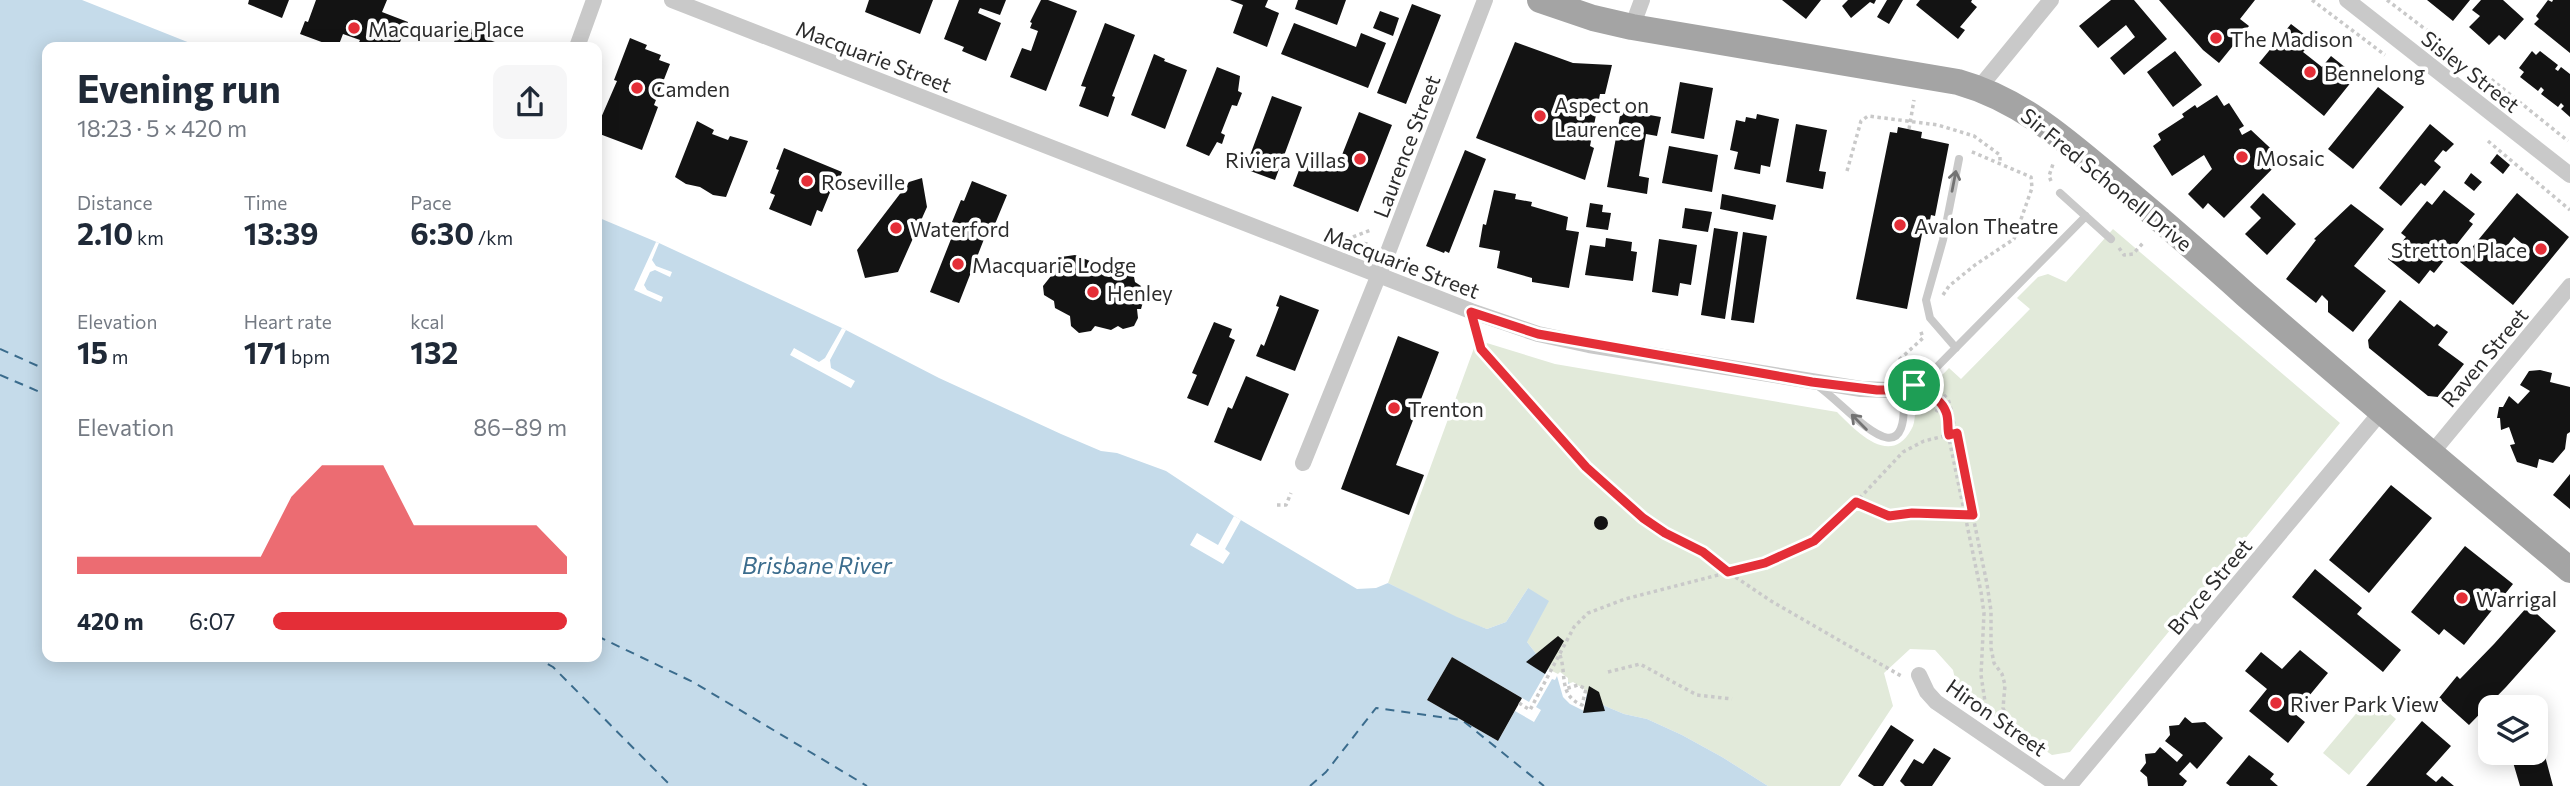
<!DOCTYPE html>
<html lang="en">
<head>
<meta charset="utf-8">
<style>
	body { margin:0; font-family:Commissioner,sans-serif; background:#f6f6f7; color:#1f2937; height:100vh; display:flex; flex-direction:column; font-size:26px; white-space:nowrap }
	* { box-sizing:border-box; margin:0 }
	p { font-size:23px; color:#747a83 }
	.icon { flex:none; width:38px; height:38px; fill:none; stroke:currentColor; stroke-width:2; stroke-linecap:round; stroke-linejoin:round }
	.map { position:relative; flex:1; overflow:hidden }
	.drawer { position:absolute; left:42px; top:42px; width:560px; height:620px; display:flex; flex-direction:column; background:#fff; border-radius:14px; box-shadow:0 4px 18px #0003 }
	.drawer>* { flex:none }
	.controls { position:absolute; left:2478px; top:695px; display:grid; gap:14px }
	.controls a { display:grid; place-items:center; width:70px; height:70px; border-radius:14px; background:#fff; box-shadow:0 4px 18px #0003; font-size:35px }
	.pin { position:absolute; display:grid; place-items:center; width:60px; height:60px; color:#fff; margin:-30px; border:4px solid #fff; border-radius:50%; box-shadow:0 2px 7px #0007 }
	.round { display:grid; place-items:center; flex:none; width:74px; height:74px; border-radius:14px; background:#f6f6f7 }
	.head { display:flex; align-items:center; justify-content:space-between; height:119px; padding:0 35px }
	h1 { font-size:38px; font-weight:700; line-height:52px }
	.figures { display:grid; grid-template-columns:repeat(3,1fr); gap:10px; height:119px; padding:7px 35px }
	.figures div { display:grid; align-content:center }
	.figures b { font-size:30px; font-weight:700 }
	.figures small { font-size:19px; font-weight:400 }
	.figures p { font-size:19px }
	.chart { height:196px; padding:14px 35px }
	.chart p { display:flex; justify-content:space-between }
	.chart svg { width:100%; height:126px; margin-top:7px; fill:#e42e37; opacity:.7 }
	ul { padding:0 35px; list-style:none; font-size:23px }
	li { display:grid; grid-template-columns:112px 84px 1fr; align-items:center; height:52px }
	li i { height:18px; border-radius:9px; background:#e42e37 }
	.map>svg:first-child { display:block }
	.green { fill:#e2eada }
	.water { fill:#c5dbea }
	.pier { fill:#fff }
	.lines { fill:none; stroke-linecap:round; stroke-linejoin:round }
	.ferry { stroke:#3b6c8d; stroke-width:2; stroke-dasharray:9 7; stroke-linecap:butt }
	.building { fill:#131313; fill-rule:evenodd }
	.path { stroke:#c9c9c9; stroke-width:3.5; stroke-dasharray:3.5 3.5; stroke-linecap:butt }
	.service { stroke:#c9c9c9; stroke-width:8 }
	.minor { stroke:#c9c9c9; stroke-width:16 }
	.primary { stroke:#a4a4a4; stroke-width:26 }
	.oneway { stroke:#737373 }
	.route-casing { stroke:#fff; stroke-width:14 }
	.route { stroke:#e42e37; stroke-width:9 }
	.poi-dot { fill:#e42e37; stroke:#fff; stroke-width:2.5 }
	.labels { text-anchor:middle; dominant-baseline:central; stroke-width:7; stroke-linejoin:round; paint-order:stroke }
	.poi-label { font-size:21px; fill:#2c2c2c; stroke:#fff; text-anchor:start }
	.street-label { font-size:21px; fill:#2c2c2c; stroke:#fff }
	.water-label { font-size:23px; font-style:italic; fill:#3b6c8d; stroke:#fff }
</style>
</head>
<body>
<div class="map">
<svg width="2570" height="786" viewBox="0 0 2570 786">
	<rect width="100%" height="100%" fill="#fff"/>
	<!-- green -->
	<path class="green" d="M 2113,229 L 2340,423 L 2070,752 L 2052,755 L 1958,692 L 1953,670 L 1935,650 L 1910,649 L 1884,673 L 1893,706 L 1840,786 L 1768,786 L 1722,757 L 1682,735 L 1647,719 L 1624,714 L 1605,706 L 1575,688 L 1548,669 L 1527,642 L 1528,588 L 1506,622 L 1487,629 L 1457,618 L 1388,583 L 1477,340 L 1555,364 L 1837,412 C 1855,430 1890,468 1911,430 C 1917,421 1913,409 1919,399 C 1926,387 1940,378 1949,368 L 1961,379 L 2030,309 L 2017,298 L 2038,277 L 2048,274 L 2066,282 Z
		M 2370,697 L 2396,719 L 2349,775 L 2323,753 Z"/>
	<!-- water -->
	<path class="water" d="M 0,0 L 82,0 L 200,47 L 47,47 L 47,656 L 597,656 L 597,217 L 659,243 L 842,328 L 939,378 L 1061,434 L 1101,451 L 1117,453 L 1166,471 L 1234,516 L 1357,589 L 1376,588 L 1388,583 L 1457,617 L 1487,629 L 1506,622 L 1528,588 L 1549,601 L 1527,642 L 1548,669 L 1605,706 L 1624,714 L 1647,719 L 1682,735 L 1722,757 L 1768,786 L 0,786 Z"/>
	<!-- pier -->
	<path class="pier" d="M 656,242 L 659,243 L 652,260 L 656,266 L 672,272 L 670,277 L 655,270 L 650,272 L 644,285 L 647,290 L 663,297 L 661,302 L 634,290 Z
		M 842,328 L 846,330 L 830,360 L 831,368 L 855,381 L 851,388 L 790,355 L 794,348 L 819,362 L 825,358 Z
		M 1234,516 L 1241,520 L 1225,549 L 1230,553 L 1223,564 L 1190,545 L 1197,533 L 1218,545 Z
		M 1452,657 L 1529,702 L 1548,669 L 1558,674 L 1560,672 L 1568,678 L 1568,684 L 1573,682 L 1587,691 L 1584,711 L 1570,704 L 1563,697 L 1557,676 L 1555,680 L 1552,679 L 1536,707 L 1541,710 L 1534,722 L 1515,711 L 1498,741 L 1427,700 Z"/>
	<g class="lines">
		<!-- ferry -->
		<path class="ferry" d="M 0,349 L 47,370
			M 0,375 L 47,395
			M 597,636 L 693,682 L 867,786
			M 534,656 L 553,667 L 671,786
			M 1310,786 L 1326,772 L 1376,708 L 1462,720 L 1544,786"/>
	</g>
	<!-- building -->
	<path class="building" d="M 249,0 L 289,0 L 282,18 L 248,4 Z
		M 316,0 L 387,0 L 382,12 L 408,22 L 398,47 L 357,47 L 360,40 L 343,34 L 338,47 L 335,47 L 300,34 L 305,21 L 308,22 Z
		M 869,0 L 933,0 L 920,34 L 865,12 Z
		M 959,0 L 1006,0 L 1000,15 L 980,8 L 978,13 L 1001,23 L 986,61 L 962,51 L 964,47 L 944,39 Z
		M 1041,0 L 1048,0 L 1077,11 L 1046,91 L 1010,77 L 1022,48 L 1031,51 L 1038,31 L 1030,28 L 1032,23 L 1030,22 Z
		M 1230,0 L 1268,0 L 1265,7 L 1279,13 L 1267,47 L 1233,33 L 1243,5 Z
		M 1298,0 L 1346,0 L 1337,25 L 1295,9 Z
		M 1782,0 L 1821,0 L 1806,19 Z
		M 1848,0 L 1876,0 L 1874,4 L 1870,2 L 1851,18 L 1842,6 Z
		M 1887,0 L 1903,0 L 1889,24 L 1877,17 Z
		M 1920,0 L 1972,0 L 1971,2 L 1977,7 L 1960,27 L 1965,30 L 1958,39 L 1916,5 Z
		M 2111,0 L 2134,0 L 2167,39 L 2124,75 L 2110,58 L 2135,37 L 2126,25 L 2098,48 L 2079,26 Z
		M 2159,0 L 2255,0 L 2240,19 L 2249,26 L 2219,63 L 2203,50 Z
		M 2427,0 L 2470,0 L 2453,21 Z
		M 2481,0 L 2503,0 L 2524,19 L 2505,40 L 2499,35 L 2489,45 L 2469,27 L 2480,16 L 2472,10 Z
		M 2548,0 L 2552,2 L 2553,0 L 2570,0 L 2570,53 L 2534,24 L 2539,19 L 2536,16 Z
		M 1412,4 L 1441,15 L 1406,104 L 1377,93 Z
		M 1380,11 L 1399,18 L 1393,36 L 1373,28 Z
		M 1105,23 L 1135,35 L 1112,96 L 1115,97 L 1108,117 L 1079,106 L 1086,87 L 1081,86 Z
		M 1294,23 L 1356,47 L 1361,33 L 1386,43 L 1368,88 L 1281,54 Z
		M 2291,24 L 2313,41 L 2303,52 L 2322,67 L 2331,56 L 2356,76 L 2324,116 L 2259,63 Z
		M 461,25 L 488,36 L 487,39 L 508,47 L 452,47 Z
		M 630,38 L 647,45 L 645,49 L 661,55 L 659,60 L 670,64 L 654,105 L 658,107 L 642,150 L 597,133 L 597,127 L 617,81 L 614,80 Z
		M 1515,42 L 1573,63 L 1612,65 L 1605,94 L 1600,94 L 1590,146 L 1594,148 L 1585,180 L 1476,138 Z
		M 2175,51 L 2202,85 L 2173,107 L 2147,72 Z
		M 2532,51 L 2536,55 L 2540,51 L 2558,65 L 2555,69 L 2558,71 L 2561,67 L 2570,74 L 2570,117 L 2561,109 L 2564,106 L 2561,103 L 2558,107 L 2541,94 L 2544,90 L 2541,87 L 2538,91 L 2520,77 L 2524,72 L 2519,68 Z
		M 1154,54 L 1165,59 L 1164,61 L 1187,70 L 1165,129 L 1131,115 Z
		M 1217,67 L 1240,76 L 1238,91 L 1242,93 L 1237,106 L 1232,105 L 1221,133 L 1225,135 L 1222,144 L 1217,142 L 1209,156 L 1186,146 Z
		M 1680,82 L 1713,88 L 1704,139 L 1671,133 Z
		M 2378,87 L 2404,107 L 2353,169 L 2328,149 Z
		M 2217,95 L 2224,106 L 2229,103 L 2244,126 L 2239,129 L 2242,135 L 2251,130 L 2282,159 L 2224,218 L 2208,203 L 2203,209 L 2188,194 L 2212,169 L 2204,155 L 2172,176 L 2153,146 L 2161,140 L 2158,134 L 2184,117 L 2182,114 L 2195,105 L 2197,108 Z
		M 1272,96 L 1302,107 L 1275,180 L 1245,169 Z
		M 1621,110 L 1661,117 L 1657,136 L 1646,134 L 1639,176 L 1649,178 L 1647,194 L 1607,187 Z
		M 1359,112 L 1392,125 L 1358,212 L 1293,186 L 1306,152 L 1338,165 Z
		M 1757,114 L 1779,119 L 1770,167 L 1761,165 L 1760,174 L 1734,169 L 1738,152 L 1730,150 L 1736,120 L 1745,122 L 1746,117 L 1756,119 Z
		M 697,121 L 714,130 L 712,134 L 728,140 L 730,136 L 748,141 L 726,197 L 713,195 L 700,187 L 686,184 L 675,177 Z
		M 1796,124 L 1827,130 L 1819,171 L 1826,172 L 1823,189 L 1786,182 Z
		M 2430,124 L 2454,144 L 2446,152 L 2443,150 L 2434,161 L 2441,167 L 2425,186 L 2421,183 L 2401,206 L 2379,188 Z
		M 1898,127 L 1922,132 L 1921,138 L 1949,144 L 1935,216 L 1931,215 L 1927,235 L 1922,234 L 1907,309 L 1856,299 L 1890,132 L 1897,133 Z
		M 1669,146 L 1718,155 L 1712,192 L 1662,183 Z
		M 784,148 L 842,172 L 835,192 L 831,190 L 822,212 L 817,210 L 811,226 L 769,209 L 775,195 L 770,193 L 779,170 L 776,169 Z
		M 1465,150 L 1486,159 L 1449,253 L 1445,251 L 1444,253 L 1426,246 Z
		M 2497,154 L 2510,165 L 2503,174 L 2490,163 Z
		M 2471,173 L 2482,182 L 2474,191 L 2464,183 Z
		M 922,178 L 927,207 L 898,272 L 865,278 L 857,250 L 909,182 Z
		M 972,181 L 1007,195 L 990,236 L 986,234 L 959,303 L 930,292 L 957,224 L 952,222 L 961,200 L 964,201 Z
		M 1494,190 L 1516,194 L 1515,199 L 1532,202 L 1531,206 L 1568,217 L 1566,230 L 1579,232 L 1569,288 L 1532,282 L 1532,278 L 1497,268 L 1500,251 L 1479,247 L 1483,224 L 1486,225 Z
		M 2444,190 L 2475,214 L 2469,221 L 2473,224 L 2434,273 L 2430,270 L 2419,284 L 2388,259 L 2406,237 L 2401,233 L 2427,201 L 2432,205 Z
		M 2263,193 L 2296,224 L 2267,255 L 2245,234 L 2261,218 L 2250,207 Z
		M 2517,193 L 2569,237 L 2513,305 L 2460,262 ZM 2514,237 L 2526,247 L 2514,261 L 2502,252 Z
		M 1722,194 L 1776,205 L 1773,220 L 1720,209 Z
		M 1590,203 L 1603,205 L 1602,212 L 1611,213 L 1608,230 L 1586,227 Z
		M 2351,204 L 2384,229 L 2354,266 L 2386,291 L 2353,332 L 2328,312 L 2328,301 L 2322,295 L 2316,303 L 2286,279 L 2316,240 L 2314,239 Z
		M 1685,208 L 1712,212 L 1708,232 L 1682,228 Z
		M 1714,228 L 1738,232 L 1725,319 L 1701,315 Z
		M 1743,232 L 1767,236 L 1754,323 L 1731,320 Z
		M 1606,238 L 1632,242 L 1631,251 L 1637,252 L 1633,281 L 1585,275 L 1590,245 L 1605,247 Z
		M 1659,239 L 1697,245 L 1691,285 L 1680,283 L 1678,296 L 1652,292 Z
		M 1075,255 L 1090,261 L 1093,271 L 1109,277 L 1119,272 L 1134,277 L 1135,282 L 1141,286 L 1143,302 L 1141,309 L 1137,309 L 1138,318 L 1134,326 L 1123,329 L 1118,326 L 1111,330 L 1095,326 L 1091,331 L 1079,333 L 1071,326 L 1070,316 L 1055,308 L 1054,301 L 1044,295 L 1043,286 L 1051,276 L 1048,273 L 1050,267 L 1061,257 Z
		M 1280,295 L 1319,310 L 1295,371 L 1256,356 L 1261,344 L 1264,346 L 1279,307 L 1276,306 Z
		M 2400,300 L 2434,327 L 2437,324 L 2448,332 L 2438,345 L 2464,364 L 2438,397 L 2428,396 L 2369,348 L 2368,340 Z
		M 1214,322 L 1232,329 L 1229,337 L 1235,340 L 1208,406 L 1187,398 L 1197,375 L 1192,373 Z
		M 1398,336 L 1439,352 L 1396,465 L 1424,475 L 1409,515 L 1341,489 Z
		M 2540,370 L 2552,373 L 2550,382 L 2570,387 L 2570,432 L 2567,434 L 2565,449 L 2553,463 L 2539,459 L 2537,468 L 2517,462 L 2510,445 L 2515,444 L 2509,427 L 2501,430 L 2500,418 L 2497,418 L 2499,407 L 2503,407 L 2509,396 L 2518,404 L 2530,391 L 2520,385 L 2529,371 Z
		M 1246,376 L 1289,394 L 1261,461 L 1214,442 L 1228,407 L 1232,409 Z
		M 2570,474 L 2570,509 L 2553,495 Z
		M 2391,485 L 2432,518 L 2369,593 L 2329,560 Z
		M1594 523a7 7 0 1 1 14 0a7 7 0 1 1-14 0Z
		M 2465,546 L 2513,584 L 2464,645 L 2444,629 L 2439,635 L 2411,612 Z
		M 2315,569 L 2362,608 L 2357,614 L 2401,650 L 2383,672 L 2292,597 Z
		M 2528,606 L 2556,631 L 2506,687 L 2469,725 L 2439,698 L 2457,676 L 2460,679 L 2494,644 Z
		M 1558,636 L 1564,641 L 1545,674 L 1526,662 Z
		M 2300,650 L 2328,673 L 2309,696 L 2305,693 L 2290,710 L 2305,722 L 2288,743 L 2249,711 L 2267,689 L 2245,671 L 2261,652 L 2282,669 Z
		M 1452,657 L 1522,698 L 1498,741 L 1427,700 Z
		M 1589,686 L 1599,692 L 1605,711 L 1583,713 Z
		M 2185,717 L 2192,723 L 2205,722 L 2223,738 L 2197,769 L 2190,762 L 2179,774 L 2187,781 L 2183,786 L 2148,786 L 2147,777 L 2140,771 L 2146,763 L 2145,754 L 2155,753 L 2160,747 L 2177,762 L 2183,755 L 2165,741 L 2170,735 L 2169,726 L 2179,725 Z
		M 2422,721 L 2451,746 L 2426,774 L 2436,782 L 2442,776 L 2454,786 L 2366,786 Z
		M 1891,725 L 1914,740 L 1883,786 L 1874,786 L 1858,776 Z
		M 2536,726 L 2537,726 L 2553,786 L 2520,786 L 2510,752 L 2536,752 Z
		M 1934,748 L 1951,758 L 1932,786 L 1905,786 L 1900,781 L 1914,759 L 1923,764 Z
		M 2249,755 L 2274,774 L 2270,779 L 2278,786 L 2230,786 L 2226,783 Z"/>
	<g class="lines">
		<!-- path -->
		<path class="path" d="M 2312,0 L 2385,55
			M 2387,0 L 2437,38
			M 2486,75 L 2568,141
			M 1909,129 L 1914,100
			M 2488,141 L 2570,210
			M 1847,171 L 1861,121 L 1868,116 L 1938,125 L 1974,136 L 2000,155 L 2000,161
			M 2051,181 L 2049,176 L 2053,164
			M 1353,237 L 1371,230
			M 2119,248 L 2124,255 L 2133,254 L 2143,243
			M 1365,252 L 1366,242
			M 1943,295 L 1949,286 L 1975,265 L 2014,239 L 2032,188 L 2031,177 L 1970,151
			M 1476,330 L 1481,349 L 1586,467 L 1643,518 L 1666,532 L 1703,552 L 1728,572 L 1771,601 L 1903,677
			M 1911,369 L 1900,359 L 1923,338 L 1920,329
			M 1938,385 L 1936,387 L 1948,399 L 1950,405 L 1987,584 L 1991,611 L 1991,648 L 1994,663 L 2002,674 L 2005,685 L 2003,708 L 2009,721 L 2005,729
			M 1927,393 C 1939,400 1948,409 1946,424 L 1981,592 L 1984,613 L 1981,675 L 1987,715
			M 1916,402 C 1928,405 1940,409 1946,421
			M 1856,502 L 1889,516 L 1912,514 L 1973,515
			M 1277,505 L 1286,505 L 1291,493
			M 1560,655 C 1567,675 1558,695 1582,705 L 1586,689 L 1578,685 L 1565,689
			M 1608,672 L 1640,664 L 1697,695 L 1732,699
			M 1519,703 L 1530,710 L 1574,627 L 1588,613 L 1625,599 L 1765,563 L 1814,541 L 1856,502 L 1903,452 L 1924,441 L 1957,433"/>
		<!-- service -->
		<path class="service" d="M 2060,193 L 2111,239
			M 1956,348 L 1930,318 L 1926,300 L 1943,240 L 1959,159
			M 1818,386 C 1851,409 1912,489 1903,388 L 1927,377 L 2086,216"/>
		<!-- minor -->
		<path class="minor" d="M 672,0 L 1471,311 L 1538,334 L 1589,345 L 1861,389 L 1888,390 L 1903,388
			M 2347,0 L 2570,175
			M 1632,27 L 1642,0
			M 577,47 L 594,0
			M 1979,88 L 2051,0
			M 2431,454 L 2570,286
			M 1303,463 L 1388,252 L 1485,0
			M 1919,675 L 1927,692 L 1936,702 L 2059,786
			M 2069,786 L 2381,412"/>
		<!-- primary -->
		<path class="primary" d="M 1540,0 L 1593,18 L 1632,27 L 1958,82 C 2022,100 2068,142 2118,184 C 2161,220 2204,257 2246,295 C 2353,388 2461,479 2570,570"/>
	</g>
	<!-- one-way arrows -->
	<defs><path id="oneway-shaft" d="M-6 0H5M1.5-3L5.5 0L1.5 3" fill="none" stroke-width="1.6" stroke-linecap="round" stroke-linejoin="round" transform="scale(1.75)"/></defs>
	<g class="oneway">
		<use href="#oneway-shaft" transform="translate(1954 181) rotate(-79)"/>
		<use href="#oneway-shaft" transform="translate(1859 422) rotate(-135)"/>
	</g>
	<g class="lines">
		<!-- route casing -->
		<g class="route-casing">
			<path id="route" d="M 1471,312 L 1538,334 L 1812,382 L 1877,390 L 1895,390 L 1914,385 C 1925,392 1941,398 1946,412 C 1949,419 1947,428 1949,435 L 1957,433 L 1973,515 L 1912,513 L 1889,516 L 1856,502 L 1814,541 L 1765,563 L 1728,572 L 1703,552 L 1665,533 L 1643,518 L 1586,467 L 1481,349 Z"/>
		</g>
		<!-- route -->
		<use href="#route" class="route"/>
	</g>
	<!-- markers -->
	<g class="poi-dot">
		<circle cx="354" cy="28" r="7"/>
		<circle cx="2216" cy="38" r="7"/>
		<circle cx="2310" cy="72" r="7"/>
		<circle cx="637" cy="88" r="7"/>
		<circle cx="1540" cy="116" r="7"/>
		<circle cx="2242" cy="157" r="7"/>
		<circle cx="1360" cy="159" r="7"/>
		<circle cx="807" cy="181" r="7"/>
		<circle cx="1900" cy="225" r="7"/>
		<circle cx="896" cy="228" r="7"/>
		<circle cx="2541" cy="249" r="7"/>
		<circle cx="958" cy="264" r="7"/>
		<circle cx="1093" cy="292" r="7"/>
		<circle cx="1394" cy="408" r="7"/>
		<circle cx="2462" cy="598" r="7"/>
		<circle cx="2276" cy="703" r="7"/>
	</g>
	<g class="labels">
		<!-- poi labels -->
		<g class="poi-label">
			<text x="368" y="28">Macquarie Place</text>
			<text x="2230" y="38">The Madison</text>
			<text x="2324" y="72">Bennelong</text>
			<text x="651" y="88">Camden</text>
			<text x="1554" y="104">Aspect on<tspan x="1554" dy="24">Laurence</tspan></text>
			<text x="2256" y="157">Mosaic</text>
			<text x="1346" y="159" text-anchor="end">Riviera Villas</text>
			<text x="821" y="181">Roseville</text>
			<text x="1914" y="225">Avalon Theatre</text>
			<text x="910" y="228">Waterford</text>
			<text x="2527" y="249" text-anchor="end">Stretton Place</text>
			<text x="972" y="264">Macquarie Lodge</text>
			<text x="1107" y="292">Henley</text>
			<text x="1408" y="408">Trenton</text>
			<text x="2476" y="598">Warrigal</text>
			<text x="2290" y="703">River Park View</text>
		</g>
		<!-- street labels -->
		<g class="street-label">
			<text transform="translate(874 56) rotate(21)">Macquarie Street</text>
			<text transform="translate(2471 71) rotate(38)">Sisley Street</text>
			<text transform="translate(1406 146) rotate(-69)">Laurence Street</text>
			<text transform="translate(2107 179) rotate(39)">Sir Fred Schonell Drive</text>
			<text transform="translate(1402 262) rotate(21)">Macquarie Street</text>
			<text transform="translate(2484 357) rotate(-50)">Raven Street</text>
			<text transform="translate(2209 586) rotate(-50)">Bryce Street</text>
			<text transform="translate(1997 717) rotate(35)">Hiron Street</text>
		</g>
		<!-- water labels -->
		<g class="water-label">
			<text x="817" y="565">Brisbane River</text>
		</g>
	</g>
</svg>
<div class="controls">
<a><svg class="icon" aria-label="layers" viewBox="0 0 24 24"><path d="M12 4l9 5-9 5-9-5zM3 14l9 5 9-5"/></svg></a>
</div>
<div class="pin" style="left:1914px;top:385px;background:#1e9e55"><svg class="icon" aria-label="arrive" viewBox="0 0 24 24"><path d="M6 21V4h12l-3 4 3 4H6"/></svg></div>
<section class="drawer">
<div class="head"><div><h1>Evening run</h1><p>18:23 · 5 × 420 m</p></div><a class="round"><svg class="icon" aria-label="share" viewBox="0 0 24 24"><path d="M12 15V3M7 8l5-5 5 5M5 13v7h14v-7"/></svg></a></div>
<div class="figures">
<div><p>Distance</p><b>2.10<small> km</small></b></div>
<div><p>Time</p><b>13:39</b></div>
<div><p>Pace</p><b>6:30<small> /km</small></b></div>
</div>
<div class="figures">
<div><p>Elevation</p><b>15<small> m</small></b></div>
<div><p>Heart rate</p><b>171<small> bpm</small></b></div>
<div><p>kcal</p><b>132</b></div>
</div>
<div class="chart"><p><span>Elevation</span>86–89 m</p>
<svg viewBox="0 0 160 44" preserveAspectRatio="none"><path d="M0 44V38L10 38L20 38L30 38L40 38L50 38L60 38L70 17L80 6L90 6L100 6L110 27L120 27L130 27L140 27L150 27L160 38V44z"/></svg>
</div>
<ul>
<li><b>420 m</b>6:07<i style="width:100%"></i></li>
</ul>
</section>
</div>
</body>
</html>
